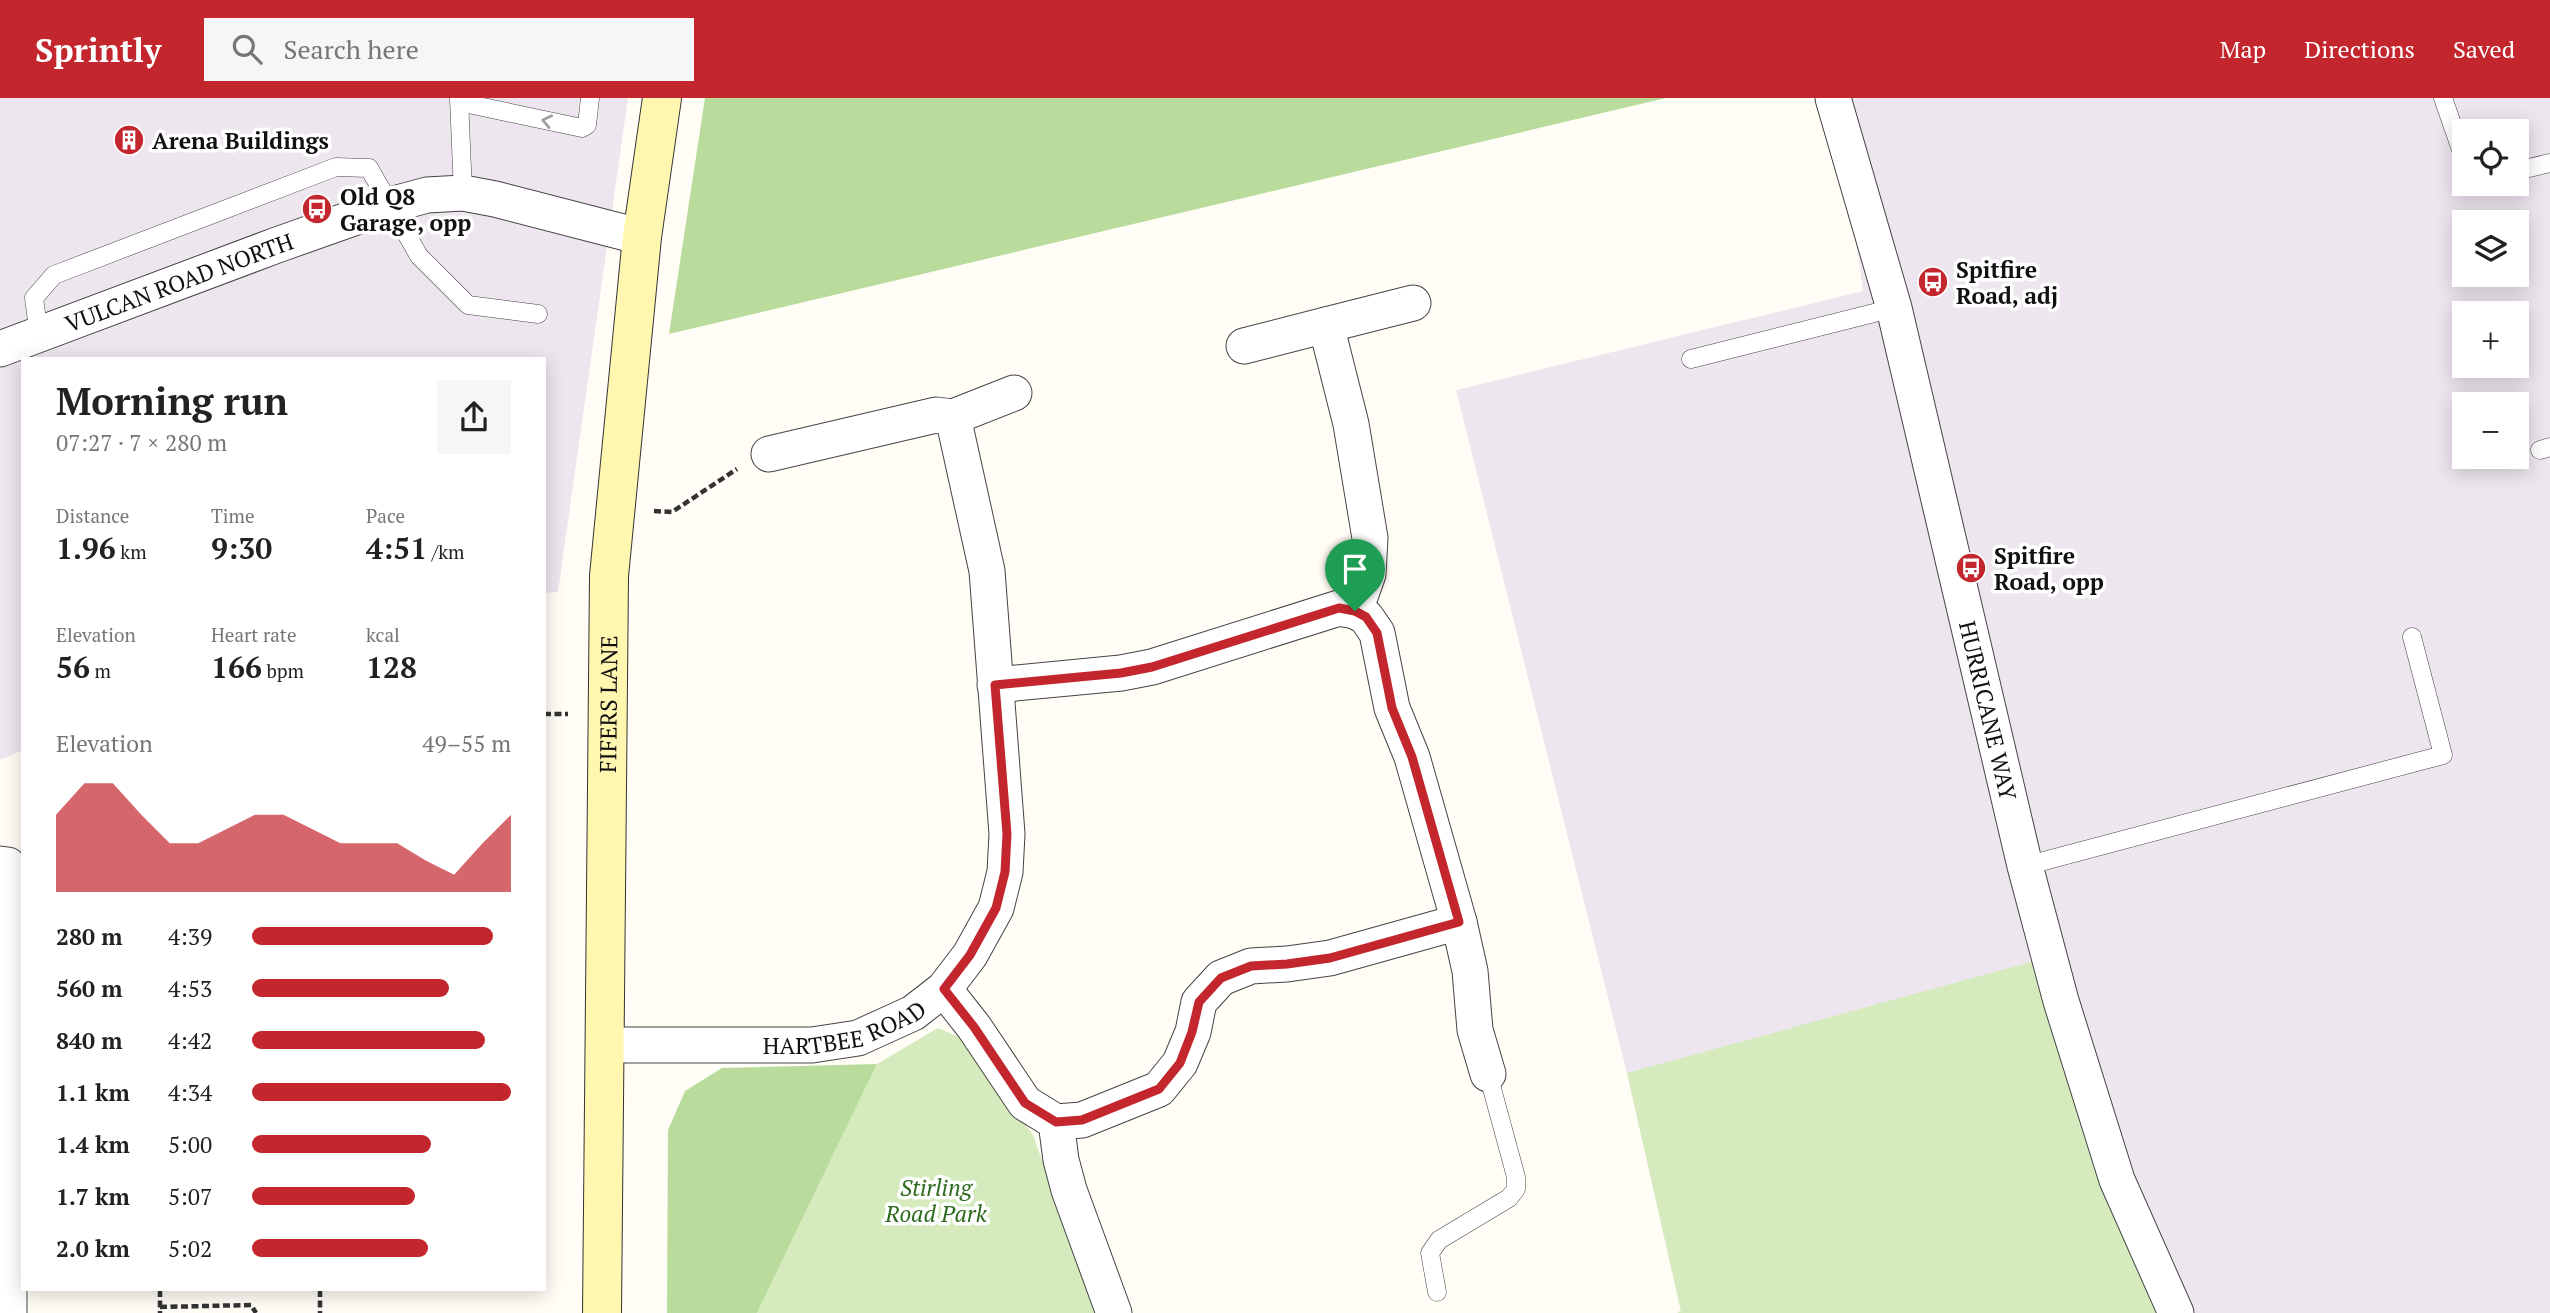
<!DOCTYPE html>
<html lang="en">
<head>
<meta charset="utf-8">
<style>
	body { margin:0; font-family:"PT Serif",serif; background:#f6f6f6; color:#222; height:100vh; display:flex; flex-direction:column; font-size:26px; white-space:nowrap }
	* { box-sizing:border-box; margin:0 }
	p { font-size:23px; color:#767676 }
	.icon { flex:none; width:38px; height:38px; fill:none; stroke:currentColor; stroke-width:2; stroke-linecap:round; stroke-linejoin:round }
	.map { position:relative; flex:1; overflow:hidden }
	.sheet { position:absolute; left:21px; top:259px; width:525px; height:934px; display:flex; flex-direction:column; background:#fff; border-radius:0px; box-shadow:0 4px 18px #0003 }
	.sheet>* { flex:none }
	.fabs { position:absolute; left:2452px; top:21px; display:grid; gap:14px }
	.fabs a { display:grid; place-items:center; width:77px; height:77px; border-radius:0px; background:#fff; box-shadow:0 4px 18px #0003; font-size:35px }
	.pin { position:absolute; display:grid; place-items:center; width:60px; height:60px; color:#fff; margin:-72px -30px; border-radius:50% 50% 50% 0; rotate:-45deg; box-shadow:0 0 7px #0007 }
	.pin .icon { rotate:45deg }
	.round { display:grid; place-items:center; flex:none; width:74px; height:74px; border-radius:0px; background:#f6f6f6 }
	.overview { display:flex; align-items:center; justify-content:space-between; height:119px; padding:0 35px }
	h1 { font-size:38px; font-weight:800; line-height:52px }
	.stats { display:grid; grid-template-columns:repeat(3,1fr); gap:10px; height:119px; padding:7px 35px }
	.stats div { display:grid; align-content:center }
	.stats b { font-size:30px; font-weight:800 }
	.stats small { font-size:19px; font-weight:400 }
	.stats p { font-size:19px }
	.chart { height:196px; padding:14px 35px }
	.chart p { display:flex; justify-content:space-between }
	.chart svg { width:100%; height:126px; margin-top:7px; fill:#c4262e; opacity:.7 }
	ul { padding:0 35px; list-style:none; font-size:23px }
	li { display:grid; grid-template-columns:112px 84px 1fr; align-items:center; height:52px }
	li i { height:18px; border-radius:9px; background:#c4262e }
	header { display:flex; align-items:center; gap:42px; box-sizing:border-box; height:98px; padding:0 35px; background:#c4262e; color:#fff }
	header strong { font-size:33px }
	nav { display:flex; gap:38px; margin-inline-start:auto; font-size:24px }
	.search { width:490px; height:63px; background:#f6f6f6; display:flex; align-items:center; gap:18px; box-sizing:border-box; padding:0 24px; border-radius:0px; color:#767676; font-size:26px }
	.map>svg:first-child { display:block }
	.industrial { fill:#eee6ef; fill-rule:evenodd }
	.green { fill:#d5ebbd }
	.forest { fill:#b9dc9c }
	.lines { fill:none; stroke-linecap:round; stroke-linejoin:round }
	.lane-casing { stroke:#444; stroke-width:19 }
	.street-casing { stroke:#444; stroke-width:37 }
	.secondary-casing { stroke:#333; stroke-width:40 }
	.path { stroke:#333; stroke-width:4.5; stroke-dasharray:7 3.5; stroke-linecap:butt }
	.lane { stroke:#fff; stroke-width:18 }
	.street { stroke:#fff; stroke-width:35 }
	.secondary { stroke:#fff6b0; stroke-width:38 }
	.oneway { stroke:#a0a0a0 }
	.route-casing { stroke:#fff; stroke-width:14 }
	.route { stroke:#c4262e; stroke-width:9 }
	.labels { text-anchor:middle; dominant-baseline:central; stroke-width:7; stroke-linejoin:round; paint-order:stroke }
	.poi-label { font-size:23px; font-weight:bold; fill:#111; stroke:#fff; text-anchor:start }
	.street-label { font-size:23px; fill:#111; stroke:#fff }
	.park-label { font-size:23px; font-style:italic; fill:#2f6b1f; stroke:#fff }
</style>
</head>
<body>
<header>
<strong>Sprintly</strong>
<div class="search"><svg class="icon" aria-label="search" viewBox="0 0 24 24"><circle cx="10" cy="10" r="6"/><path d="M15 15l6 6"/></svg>Search here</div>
<nav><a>Map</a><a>Directions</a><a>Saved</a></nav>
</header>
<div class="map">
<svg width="2550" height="1215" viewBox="0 0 2550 1215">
	<rect width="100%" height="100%" fill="#fffdf5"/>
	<!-- industrial -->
	<path class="industrial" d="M 0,0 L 628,0 L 558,494 L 544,495 L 544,261 L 23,261 L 23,652 L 0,662 Z
		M 1836,0 L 2550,0 L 2550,1215 L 1677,1215 L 1681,1213 L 1627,975 L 1456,292 L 1863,193 ZM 2464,33 L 2516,33 L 2516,86 L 2464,86 ZM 2464,124 L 2516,124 L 2516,177 L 2464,177 ZM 2464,215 L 2516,215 L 2516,268 L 2464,268 ZM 2464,306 L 2516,306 L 2516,359 L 2464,359 Z"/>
	<!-- green -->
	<path class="green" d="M 2049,859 L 2176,1215 L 1677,1215 L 1681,1213 L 1627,975 Z
		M 938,930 L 964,941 L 1033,1037 L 1096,1215 L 757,1215 L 877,966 Z"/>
	<!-- forest -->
	<path class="forest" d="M 705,0 L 1666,0 L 669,236 Z
		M 877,966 L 757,1215 L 667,1215 L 668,1032 L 685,993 L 722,970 Z"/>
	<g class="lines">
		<!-- lane casing -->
		<g class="lane-casing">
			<path id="lane" d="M 459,0 L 463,95
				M 2443,0 L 2464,60
				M 459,4 L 582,30 L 587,27 L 590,0
				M 2516,73 L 2550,65
				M 39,237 L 34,200 L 54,177 L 336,69 L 369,70 L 419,158 L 468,207 L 538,216
				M 1691,261 L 1894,210
				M 2540,352 L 2550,349
				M 2025,768 L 2443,657 L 2412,539
				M 1437,1194 L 1430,1155 L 1439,1142 L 1509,1100 L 1516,1091 L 1516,1079 L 1488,976"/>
		</g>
		<!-- street casing -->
		<g class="street-casing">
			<g id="street">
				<path id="s1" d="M 1833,0 L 1894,210 L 2025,768 L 2061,903 L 2117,1082 L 2176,1215"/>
				<path d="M 1244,248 L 1326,227"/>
				<path id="s2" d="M 0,251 L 277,147 L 390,107 L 427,97 L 463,95 L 495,101 L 642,139"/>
				<path d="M 769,356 L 936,317 L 953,319"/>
				<path d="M 1355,513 L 1368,476 L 1370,440 L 1351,326 L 1326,227 L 1413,205"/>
				<path d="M 995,587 L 1121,575 L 1152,569 L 1339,510 L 1355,513 L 1366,519 L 1377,535 L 1392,610 L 1412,659 L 1459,824 L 1470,873 L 1475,932 L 1488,976"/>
				<path d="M 0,766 L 8,767 L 9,1215"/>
				<path d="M 944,891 L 974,929 L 1025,1005 L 1056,1024 L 1061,1062 L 1069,1092 L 1114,1215"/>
				<path id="s3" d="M 605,947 L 812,947 L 858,940 L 913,915 L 944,891 L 970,857 L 996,810 L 1005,774 L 1007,736 L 987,473 L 953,319 L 1014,295"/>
				<path d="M 1056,1024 L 1082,1022 L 1159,991 L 1180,965 L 1193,934 L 1199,904 L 1221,880 L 1251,868 L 1287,866 L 1330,860 L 1459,824"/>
			</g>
		</g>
		<!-- secondary casing -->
		<g class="secondary-casing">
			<g id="secondary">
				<path id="s4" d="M 602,1215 L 609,478 L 642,139 L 662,0"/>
			</g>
		</g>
		<!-- path -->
		<path class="path" d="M 654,413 L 672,414 L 737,371
			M 544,616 L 568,616
			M 160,1192 L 160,1215
			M 320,1192 L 320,1215
			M 160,1209 L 251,1207 L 256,1215"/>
		<!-- lane -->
		<use href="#lane" class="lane"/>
		<!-- street -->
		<use href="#street" class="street"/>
		<!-- secondary -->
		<use href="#secondary" class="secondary"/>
	</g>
	<!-- one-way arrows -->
	<defs><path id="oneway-chevron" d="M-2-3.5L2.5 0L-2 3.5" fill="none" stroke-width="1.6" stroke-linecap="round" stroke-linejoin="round" transform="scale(1.75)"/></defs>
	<use class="oneway" href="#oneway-chevron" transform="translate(547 23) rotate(-168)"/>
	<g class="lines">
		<!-- route casing -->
		<g class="route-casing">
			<path id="route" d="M 1339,510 L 1355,513 L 1366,519 L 1377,535 L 1392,610 L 1412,659 L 1459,824 L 1330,860 L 1287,866 L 1251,868 L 1221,880 L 1199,904 L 1192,934 L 1180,965 L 1159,991 L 1082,1022 L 1056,1024 L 1025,1005 L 974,929 L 944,891 L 970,857 L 996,810 L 1005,774 L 1007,736 L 995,587 L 1121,575 L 1152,569 Z"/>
		</g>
		<!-- route -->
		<use href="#route" class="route"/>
	</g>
	<!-- icons -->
	<defs>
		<g id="building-disc" transform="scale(1.575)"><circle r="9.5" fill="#c4262e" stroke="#fff"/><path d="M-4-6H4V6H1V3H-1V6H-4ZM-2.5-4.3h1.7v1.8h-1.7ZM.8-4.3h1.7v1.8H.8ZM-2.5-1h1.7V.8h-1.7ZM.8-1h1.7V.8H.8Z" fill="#fff"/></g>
		<g id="bus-disc" transform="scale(1.575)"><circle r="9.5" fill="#c4262e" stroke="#fff"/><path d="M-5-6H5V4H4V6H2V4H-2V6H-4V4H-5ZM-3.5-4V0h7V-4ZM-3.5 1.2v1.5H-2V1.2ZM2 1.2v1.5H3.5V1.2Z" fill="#fff"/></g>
	</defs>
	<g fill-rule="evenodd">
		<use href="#building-disc" x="129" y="42"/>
		<use href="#bus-disc" x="317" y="111"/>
		<use href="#bus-disc" x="1933" y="184"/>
		<use href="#bus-disc" x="1971" y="470"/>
	</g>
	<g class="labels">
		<!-- poi labels -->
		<g class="poi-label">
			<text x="152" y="42">Arena Buildings</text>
			<text x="340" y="98">Old Q8<tspan x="340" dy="26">Garage, opp</tspan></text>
			<text x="1956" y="171">Spitfire<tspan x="1956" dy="26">Road, adj</tspan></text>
			<text x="1994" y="457">Spitfire<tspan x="1994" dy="26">Road, opp</tspan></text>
		</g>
		<!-- street labels -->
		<g class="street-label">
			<text stroke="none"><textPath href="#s2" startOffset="191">VULCAN ROAD NORTH</textPath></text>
			<text stroke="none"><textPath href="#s4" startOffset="609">FIFERS LANE</textPath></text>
			<text stroke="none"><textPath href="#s1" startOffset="632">HURRICANE WAY</textPath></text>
			<text stroke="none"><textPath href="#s3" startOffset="242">HARTBEE ROAD</textPath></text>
		</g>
		<!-- park labels -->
		<g class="park-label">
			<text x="936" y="1089">Stirling<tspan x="936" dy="26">Road Park</tspan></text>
		</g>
	</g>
</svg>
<div class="fabs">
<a><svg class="icon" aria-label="locate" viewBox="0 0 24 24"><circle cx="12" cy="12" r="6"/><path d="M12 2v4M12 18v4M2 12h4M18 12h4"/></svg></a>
<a><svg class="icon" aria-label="layers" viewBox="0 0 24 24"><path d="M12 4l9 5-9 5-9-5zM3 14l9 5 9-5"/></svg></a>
<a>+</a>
<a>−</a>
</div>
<div class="pin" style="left:1355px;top:513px;background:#1e9e55"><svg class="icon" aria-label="arrive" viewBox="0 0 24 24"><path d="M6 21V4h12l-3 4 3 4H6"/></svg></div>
<section class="sheet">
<div class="overview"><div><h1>Morning run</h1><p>07:27 · 7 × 280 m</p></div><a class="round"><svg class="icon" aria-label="share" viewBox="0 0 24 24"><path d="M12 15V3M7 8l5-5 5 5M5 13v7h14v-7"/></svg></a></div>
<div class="stats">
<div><p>Distance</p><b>1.96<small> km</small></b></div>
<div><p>Time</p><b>9:30</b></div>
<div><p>Pace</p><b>4:51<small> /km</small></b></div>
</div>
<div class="stats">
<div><p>Elevation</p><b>56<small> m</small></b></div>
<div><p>Heart rate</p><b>166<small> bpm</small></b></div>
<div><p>kcal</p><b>128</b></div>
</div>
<div class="chart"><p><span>Elevation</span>49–55 m</p>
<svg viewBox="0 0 160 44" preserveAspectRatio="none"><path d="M0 44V17L10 6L20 6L30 17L40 27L50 27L60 22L70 17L80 17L90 22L100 27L110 27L120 27L130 33L140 38L150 27L160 17V44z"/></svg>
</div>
<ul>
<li><b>280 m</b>4:39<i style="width:93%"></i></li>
<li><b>560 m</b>4:53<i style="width:76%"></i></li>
<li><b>840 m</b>4:42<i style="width:90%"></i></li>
<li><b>1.1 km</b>4:34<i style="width:100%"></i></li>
<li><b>1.4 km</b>5:00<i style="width:69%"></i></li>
<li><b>1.7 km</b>5:07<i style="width:63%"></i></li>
<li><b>2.0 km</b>5:02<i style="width:68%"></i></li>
</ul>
</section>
</div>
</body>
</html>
